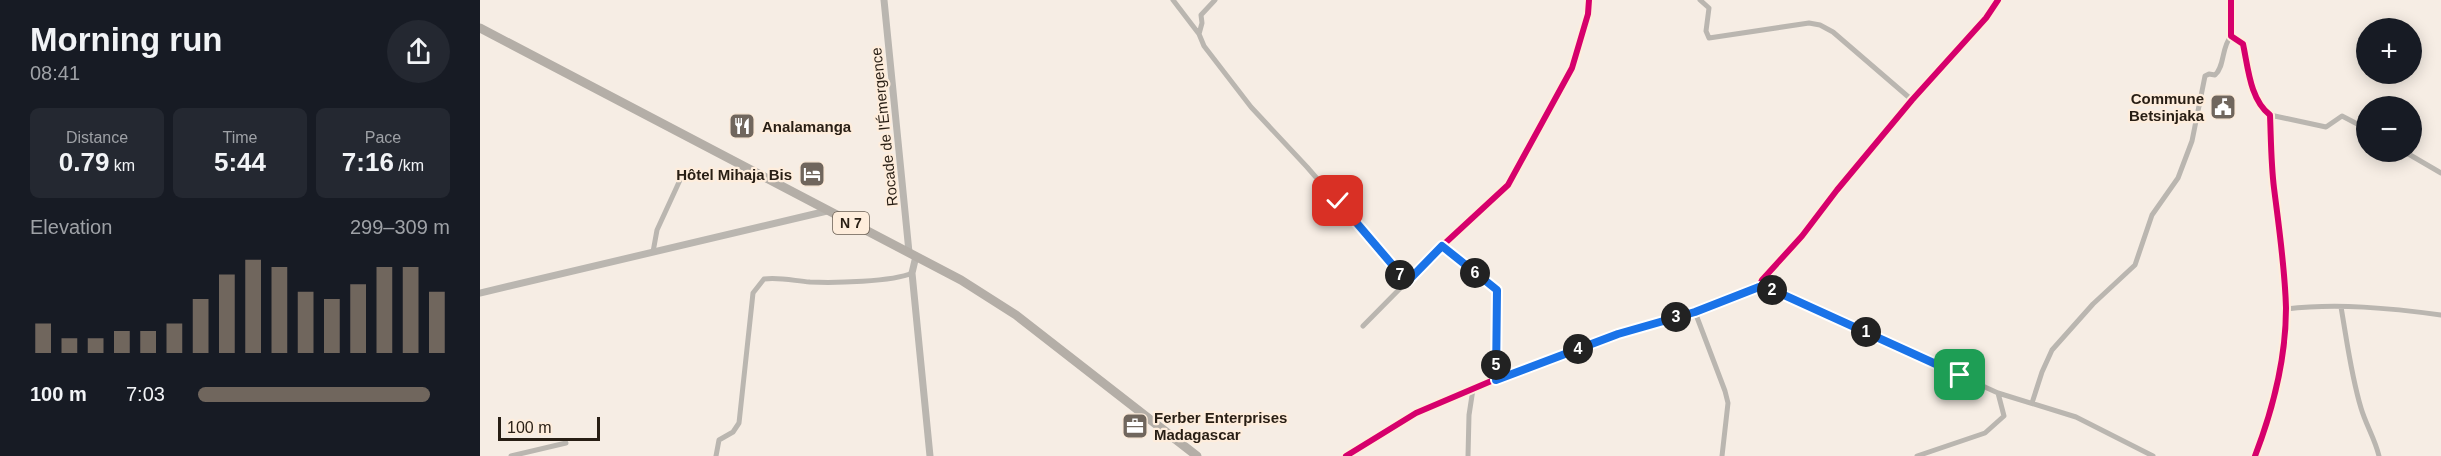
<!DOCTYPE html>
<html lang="en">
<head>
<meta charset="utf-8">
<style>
	body { margin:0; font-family:Arial,sans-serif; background:#242831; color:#f1f3f6; height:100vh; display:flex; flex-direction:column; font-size:22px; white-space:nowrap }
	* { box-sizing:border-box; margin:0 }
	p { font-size:20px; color:#9ea1a6 }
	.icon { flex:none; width:33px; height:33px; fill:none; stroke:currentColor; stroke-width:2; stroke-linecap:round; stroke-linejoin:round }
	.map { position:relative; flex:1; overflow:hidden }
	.sheet { display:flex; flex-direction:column; background:#171b24; width:480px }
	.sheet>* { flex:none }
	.fabs { position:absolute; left:1876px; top:18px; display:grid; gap:12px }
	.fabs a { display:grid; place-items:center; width:66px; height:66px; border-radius:50%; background:#171b24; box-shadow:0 3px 15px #0003; font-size:30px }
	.scale { position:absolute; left:18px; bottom:15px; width:102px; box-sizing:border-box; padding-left:6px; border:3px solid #281e14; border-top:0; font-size:16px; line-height:21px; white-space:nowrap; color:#281e14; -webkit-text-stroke:4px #feeddc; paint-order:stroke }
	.pin { position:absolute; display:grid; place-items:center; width:51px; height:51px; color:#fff; margin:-26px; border-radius:12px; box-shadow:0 3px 9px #0006 }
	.km { position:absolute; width:30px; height:30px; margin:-15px; border-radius:50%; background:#222; color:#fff; font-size:16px; line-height:30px; text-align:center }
	.round { display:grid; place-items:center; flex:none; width:63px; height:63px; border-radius:32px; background:#242831 }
	.headline { display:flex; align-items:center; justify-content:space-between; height:102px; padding:0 30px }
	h1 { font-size:33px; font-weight:700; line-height:45px }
	.figures { display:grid; grid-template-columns:repeat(3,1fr); gap:9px; height:102px; padding:6px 30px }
	.figures div { display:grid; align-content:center; border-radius:9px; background:#242831; text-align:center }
	.figures b { font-size:26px; font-weight:700 }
	.figures small { font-size:16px; font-weight:400 }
	.figures p { font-size:16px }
	.chart { height:168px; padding:12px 30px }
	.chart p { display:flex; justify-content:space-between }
	.chart svg { width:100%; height:108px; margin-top:6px; stroke:#70665d; stroke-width:6 }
	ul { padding:0 30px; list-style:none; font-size:20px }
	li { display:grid; grid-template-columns:96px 72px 1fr; align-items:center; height:45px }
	li i { height:15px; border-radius:8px; background:#70665d }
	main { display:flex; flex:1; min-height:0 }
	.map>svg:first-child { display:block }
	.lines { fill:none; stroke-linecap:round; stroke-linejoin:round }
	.minor { stroke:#bab6b0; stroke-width:5 }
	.tertiary { stroke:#bab6b0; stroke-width:7 }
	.primary { stroke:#b4aea7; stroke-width:9 }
	.cycleway-casing { stroke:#feeddc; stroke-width:10 }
	.cycleway { stroke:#d6006c; stroke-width:6 }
	.route-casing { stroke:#fff; stroke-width:12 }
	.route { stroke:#1a73e8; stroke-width:8 }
	.labels { text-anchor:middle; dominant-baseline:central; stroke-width:4.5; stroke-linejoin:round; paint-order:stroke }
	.shield { fill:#feeddc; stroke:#685c50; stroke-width:1.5 }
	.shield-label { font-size:14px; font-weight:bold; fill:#281e14 }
	.poi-label { font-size:15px; font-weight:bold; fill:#281e14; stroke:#feeddc; text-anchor:end }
	.street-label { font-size:15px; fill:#281e14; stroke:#feeddc }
</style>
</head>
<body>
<main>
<section class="sheet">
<div class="headline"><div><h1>Morning run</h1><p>08:41</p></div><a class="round"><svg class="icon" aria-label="share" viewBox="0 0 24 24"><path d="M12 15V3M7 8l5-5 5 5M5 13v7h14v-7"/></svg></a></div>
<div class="figures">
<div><p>Distance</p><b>0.79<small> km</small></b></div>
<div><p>Time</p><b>5:44</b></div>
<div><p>Pace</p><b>7:16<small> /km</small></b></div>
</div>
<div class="chart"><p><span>Elevation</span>299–309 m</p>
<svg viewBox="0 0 160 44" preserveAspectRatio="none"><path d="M5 44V32M15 44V38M25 44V38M35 44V35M45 44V35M55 44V32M65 44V22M75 44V12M85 44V6M95 44V9M105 44V19M115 44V22M125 44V16M135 44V9M145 44V9M155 44V19"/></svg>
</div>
<ul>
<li><b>100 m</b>7:03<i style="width:92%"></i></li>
</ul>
</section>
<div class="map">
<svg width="1961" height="456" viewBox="0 0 1961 456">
	<rect width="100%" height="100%" fill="#f6ede4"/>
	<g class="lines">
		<!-- minor -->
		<path class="minor" d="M 693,0 L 719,34 L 724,46 L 771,107 L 827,167 L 927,282
			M 1220,0 L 1229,8 L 1226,31 L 1229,38 L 1329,23 L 1340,25 L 1353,32 L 1432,100
			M 1751,0 L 1751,36 L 1763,44 C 1768,67 1770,100 1790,115 C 1791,139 1791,164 1794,188 C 1799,228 1805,268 1806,308 C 1806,358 1793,409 1775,456
			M 719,34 L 722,23 L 721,15 L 735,0
			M 1790,115 L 1846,127 L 1862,116 L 1887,129
			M 1925,152 L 1961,173
			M 173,252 L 177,230 L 200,180
			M 1279,287 L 1297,292 L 1518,393 L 1596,417 L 1673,456
			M 1861,307 C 1867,341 1871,375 1881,408 C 1886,425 1895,439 1899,456
			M 1806,309 C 1857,303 1910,308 1961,315
			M 1215,312 L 1245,391 L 1248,403 L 1242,456
			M 883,326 L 962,246
			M 1016,379 L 1017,290 L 962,246 L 1028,185 L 1092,68 L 1108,14 L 1109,0
			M 1552,403 L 1562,372 L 1572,350 L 1613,304 L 1655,265 L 1672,215 L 1698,178 L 1712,141 L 1725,76 L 1729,74 L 1735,75 C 1745,66 1741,48 1751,36
			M 31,456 L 86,443
			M 236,456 L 239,440 L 253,432 L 259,423 L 273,293 L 284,279 C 300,277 315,281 330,282 C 353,283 413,282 432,273
			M 866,456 L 936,413 L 1016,379 L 1138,334 L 1215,312 L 1279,287 L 1282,280 L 1322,236 L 1357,190 L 1432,100 L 1506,18 L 1518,0
			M 988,456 L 989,415 L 993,389
			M 1437,456 L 1505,433 L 1524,416 L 1518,393"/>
		<!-- tertiary -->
		<path class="tertiary" d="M 404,0 L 429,252
			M 436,256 L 432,273 L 450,456
			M 0,293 L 347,211"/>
		<!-- primary -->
		<path class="primary" d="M 0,28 L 481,280 L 536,315 L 717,456"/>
		<!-- cycleway casing -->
		<g class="cycleway-casing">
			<path id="cycleway" d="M 1751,0 L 1751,36 L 1763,44 C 1768,67 1770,100 1790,115 C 1791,139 1791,164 1794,188 C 1799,228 1805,268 1806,308 C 1806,358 1793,409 1775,456
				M 1016,379 L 1017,290 L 962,246 L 1028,185 L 1092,68 L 1108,14 L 1109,0
				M 866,456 L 936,413 L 1016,379 L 1138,334 L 1215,312 L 1279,287 L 1282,280 L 1322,236 L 1357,190 L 1432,100 L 1506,18 L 1518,0"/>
		</g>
		<!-- cycleway -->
		<use href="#cycleway" class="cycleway"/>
	</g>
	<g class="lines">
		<!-- route casing -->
		<g class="route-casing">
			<path id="route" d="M 858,201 L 927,282 L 962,246 L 1017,290 L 1016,380 L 1138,334 L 1215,312 L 1279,287 L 1297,292 L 1480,375"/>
		</g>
		<!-- route -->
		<use href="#route" class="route"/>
	</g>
	<!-- icons -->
	<defs>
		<g id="civic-square" transform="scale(1.35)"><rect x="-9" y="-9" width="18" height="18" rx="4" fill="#70665d" stroke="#feeddc"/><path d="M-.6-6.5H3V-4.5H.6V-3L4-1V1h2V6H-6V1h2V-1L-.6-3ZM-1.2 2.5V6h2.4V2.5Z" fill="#fff"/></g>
		<g id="restaurant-square" transform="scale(1.35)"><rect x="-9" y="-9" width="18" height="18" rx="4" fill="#70665d" stroke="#feeddc"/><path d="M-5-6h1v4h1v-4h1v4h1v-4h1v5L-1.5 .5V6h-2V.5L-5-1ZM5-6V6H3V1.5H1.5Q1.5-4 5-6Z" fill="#fff"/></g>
		<g id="hotel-square" transform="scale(1.35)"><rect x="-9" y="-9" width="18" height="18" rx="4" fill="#70665d" stroke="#feeddc"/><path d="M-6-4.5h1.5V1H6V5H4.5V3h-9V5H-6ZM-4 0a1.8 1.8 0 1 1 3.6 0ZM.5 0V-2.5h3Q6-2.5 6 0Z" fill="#fff"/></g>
		<g id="office-square" transform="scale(1.35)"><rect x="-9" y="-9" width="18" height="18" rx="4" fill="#70665d" stroke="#feeddc"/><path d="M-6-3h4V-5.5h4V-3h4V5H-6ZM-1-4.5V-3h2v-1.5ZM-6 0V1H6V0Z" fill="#fff"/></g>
	</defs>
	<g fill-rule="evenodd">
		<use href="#civic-square" x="1743" y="107"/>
		<use href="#restaurant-square" x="262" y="126"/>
		<use href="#hotel-square" x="332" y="174"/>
		<use href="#office-square" x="655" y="426"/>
	</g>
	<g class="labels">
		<!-- shield labels -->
		<rect class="shield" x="353" y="212" width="36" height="22" rx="4.5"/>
		<g class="shield-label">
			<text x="371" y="223">N 7</text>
		</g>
		<!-- poi labels -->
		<g class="poi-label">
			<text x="1724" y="98">Commune<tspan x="1724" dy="17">Betsinjaka</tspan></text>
			<text x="282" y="126" text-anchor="start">Analamanga</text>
			<text x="312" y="174">Hôtel Mihaja Bis</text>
			<text x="674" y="417" text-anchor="start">Ferber Enterprises<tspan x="674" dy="17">Madagascar</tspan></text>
		</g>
		<!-- street labels -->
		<g class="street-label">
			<text transform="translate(404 127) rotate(-96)">Rocade de l'Émergence</text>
		</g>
	</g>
</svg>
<div class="fabs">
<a>+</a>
<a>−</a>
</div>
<div class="scale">100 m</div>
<div class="pin" style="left:1480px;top:375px;background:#1e9e55"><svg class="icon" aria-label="arrive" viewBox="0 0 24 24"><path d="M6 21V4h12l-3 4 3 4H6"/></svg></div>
<div class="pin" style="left:858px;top:201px;background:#d93025"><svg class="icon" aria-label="check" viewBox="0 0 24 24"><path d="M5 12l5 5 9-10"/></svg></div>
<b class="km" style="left:1386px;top:332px">1</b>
<b class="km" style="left:1292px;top:290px">2</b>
<b class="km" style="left:1196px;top:317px">3</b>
<b class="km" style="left:1098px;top:349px">4</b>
<b class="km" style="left:1016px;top:365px">5</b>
<b class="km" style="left:995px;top:273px">6</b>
<b class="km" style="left:920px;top:275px">7</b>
</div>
</main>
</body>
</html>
